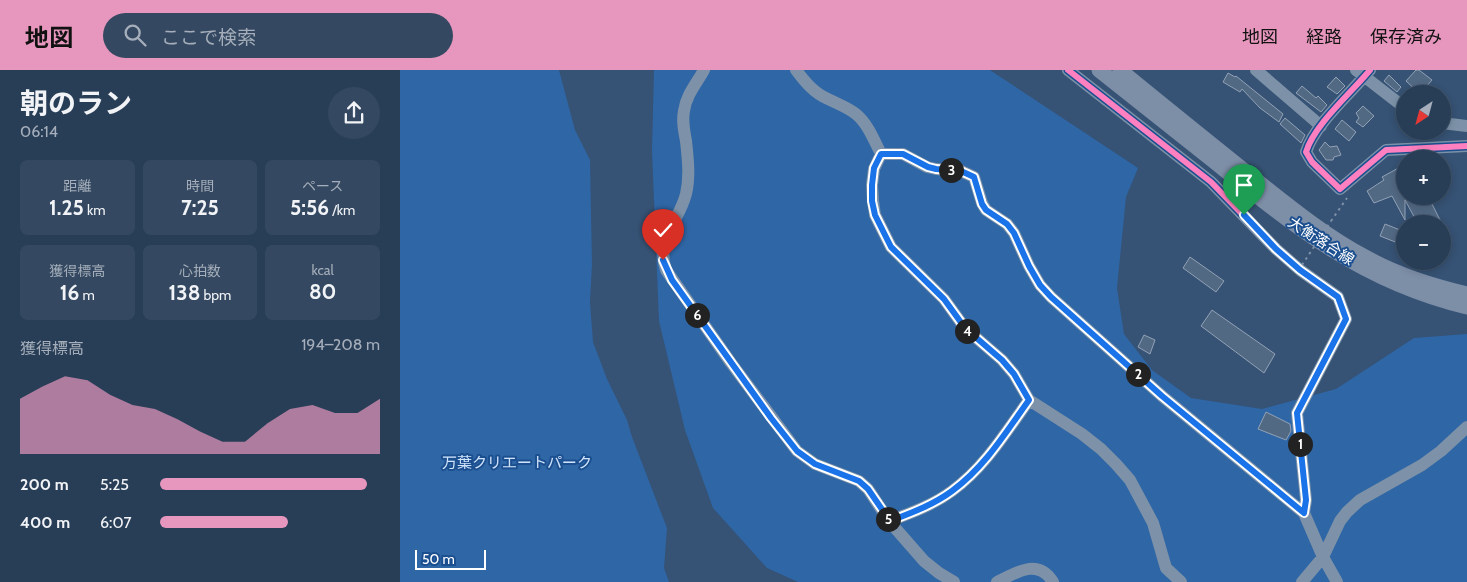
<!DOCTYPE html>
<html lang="ja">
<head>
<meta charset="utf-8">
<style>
	body { margin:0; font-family:Cabin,"Noto Sans JP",sans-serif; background:#344961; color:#f1f3f6; height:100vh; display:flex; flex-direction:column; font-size:19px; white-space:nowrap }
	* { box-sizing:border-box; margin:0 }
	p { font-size:16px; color:#a5aeba }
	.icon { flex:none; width:28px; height:28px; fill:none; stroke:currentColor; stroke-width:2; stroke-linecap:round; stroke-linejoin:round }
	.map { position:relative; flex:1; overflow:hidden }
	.side { display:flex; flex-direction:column; background:#283e57; width:400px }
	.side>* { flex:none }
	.needle { width:32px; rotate:216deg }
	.buttons { position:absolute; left:996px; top:15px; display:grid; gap:10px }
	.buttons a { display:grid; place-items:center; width:55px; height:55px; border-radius:50%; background:#283e57; box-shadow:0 2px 8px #0003,0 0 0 1px #44576d; font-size:25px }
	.scale { position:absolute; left:15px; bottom:12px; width:71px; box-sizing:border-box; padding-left:5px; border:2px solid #fff; border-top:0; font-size:14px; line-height:18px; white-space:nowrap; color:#fff; -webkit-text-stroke:4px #1b4f8f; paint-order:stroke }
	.pin { position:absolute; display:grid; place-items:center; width:42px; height:42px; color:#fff; margin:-51px -21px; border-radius:50% 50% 50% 0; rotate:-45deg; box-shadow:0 0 5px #0007 }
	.pin .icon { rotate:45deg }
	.km { position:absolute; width:25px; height:25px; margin:-12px; border-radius:50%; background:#222; color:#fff; font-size:14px; line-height:25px; text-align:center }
	.round { display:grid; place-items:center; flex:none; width:52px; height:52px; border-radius:26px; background:#344961 }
	.head { display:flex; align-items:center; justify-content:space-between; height:85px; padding:0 20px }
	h1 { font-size:28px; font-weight:700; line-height:38px }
	.stats { display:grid; grid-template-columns:repeat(3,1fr); gap:8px; height:85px; padding:5px 20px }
	.stats div { display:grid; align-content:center; border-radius:8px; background:#344961; text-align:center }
	.stats b { font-size:21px; font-weight:700 }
	.stats small { font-size:14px; font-weight:400 }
	.stats p { font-size:14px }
	.chart { height:140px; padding:10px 20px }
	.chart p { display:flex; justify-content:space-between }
	.chart svg { width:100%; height:90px; margin-top:5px; fill:#e797bd; opacity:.7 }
	ul { padding:0 20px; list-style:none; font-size:16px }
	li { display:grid; grid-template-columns:80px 60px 1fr; align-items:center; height:38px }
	li i { height:12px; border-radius:6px; background:#e797bd }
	header { display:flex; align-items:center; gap:30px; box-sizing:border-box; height:70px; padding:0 25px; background:#e797bd; color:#111 }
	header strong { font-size:24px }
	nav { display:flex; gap:28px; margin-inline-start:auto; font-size:18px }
	.search { width:350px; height:45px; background:#344961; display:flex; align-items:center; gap:12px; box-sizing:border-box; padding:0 18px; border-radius:28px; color:#a5aeba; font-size:19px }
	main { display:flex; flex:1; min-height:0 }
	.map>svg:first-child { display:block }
	.green { fill:#2f66a5 }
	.building { fill:#526984; stroke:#92a2b6 }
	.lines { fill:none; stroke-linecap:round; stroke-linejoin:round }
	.path { stroke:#7d92a8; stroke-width:2; stroke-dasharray:2.5 4; stroke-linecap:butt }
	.minor { stroke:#7d92a8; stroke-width:12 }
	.major { stroke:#7d8ea7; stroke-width:15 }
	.path-bridge { stroke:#7d92a8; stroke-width:2; stroke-dasharray:2.5 4; stroke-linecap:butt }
	.cycleway-casing { stroke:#1b4f8f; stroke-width:9 }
	.cycleway { stroke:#ff80c0; stroke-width:6 }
	.route-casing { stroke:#fff; stroke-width:10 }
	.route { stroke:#1a73e8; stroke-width:6 }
	.labels { text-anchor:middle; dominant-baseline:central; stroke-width:4; stroke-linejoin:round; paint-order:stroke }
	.street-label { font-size:15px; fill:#fff; stroke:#1b4f8f }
	.park-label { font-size:15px; fill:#cfe3fa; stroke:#1b4f8f }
</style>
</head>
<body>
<header>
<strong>地図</strong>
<div class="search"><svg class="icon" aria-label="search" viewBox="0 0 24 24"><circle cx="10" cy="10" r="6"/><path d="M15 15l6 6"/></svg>ここで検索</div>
<nav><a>地図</a><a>経路</a><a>保存済み</a></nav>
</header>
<main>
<section class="side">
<div class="head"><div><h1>朝のラン</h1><p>06:14</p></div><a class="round"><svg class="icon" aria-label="share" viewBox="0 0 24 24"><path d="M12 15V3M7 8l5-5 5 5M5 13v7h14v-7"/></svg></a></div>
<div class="stats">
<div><p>距離</p><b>1.25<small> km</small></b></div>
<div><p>時間</p><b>7:25</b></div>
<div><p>ペース</p><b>5:56<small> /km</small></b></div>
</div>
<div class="stats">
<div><p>獲得標高</p><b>16<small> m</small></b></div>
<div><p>心拍数</p><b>138<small> bpm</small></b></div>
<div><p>kcal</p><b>80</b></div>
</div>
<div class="chart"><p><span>獲得標高</span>194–208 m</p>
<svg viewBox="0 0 160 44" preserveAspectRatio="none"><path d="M0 44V17L10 11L20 6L30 8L40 15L50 20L60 22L70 27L80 33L90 38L100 38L110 29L120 22L130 20L140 24L150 24L160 17V44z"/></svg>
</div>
<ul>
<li><b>200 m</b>5:25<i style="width:94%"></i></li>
<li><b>400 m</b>6:07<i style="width:58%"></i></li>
</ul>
</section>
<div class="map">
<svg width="1067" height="512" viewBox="0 0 1067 512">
	<rect width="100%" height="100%" fill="#365274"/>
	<!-- green -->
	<path class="green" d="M 0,0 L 159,0 L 175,60 L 190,90 L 192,194 L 190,232 L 193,272 L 207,309 L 227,350 L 232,367 L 267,458 L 264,498 L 269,512 L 0,512 Z
		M 254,0 L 590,0 L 738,98 L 726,127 L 717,218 L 724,264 L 752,300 L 791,328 L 862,339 L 936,319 L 1014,268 L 1067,264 L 1067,512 L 398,512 L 367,498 L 313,438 L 285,360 L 259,251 L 252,81 Z"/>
	<!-- building -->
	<path class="building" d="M 1016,0 L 1019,0 L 1032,10 L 1020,24 L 1006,11 Z
		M 828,3 L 835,7 L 836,6 L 883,44 L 879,52 L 860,38 L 842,19 L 840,22 L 823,12 Z
		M 989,5 L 1001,17 L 997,22 L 984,11 Z
		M 936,7 L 945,16 L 937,24 L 927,17 Z
		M 902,16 L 916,28 L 918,26 L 927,35 L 921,42 L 896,23 Z
		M 963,36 L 974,46 L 963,57 L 956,52 L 959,48 L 956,43 Z
		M 885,48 L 905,65 L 901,73 L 880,54 Z
		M 942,50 L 956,62 L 949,71 L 935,59 Z
		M 925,72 L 930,77 L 937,76 L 941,85 L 934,87 L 933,90 L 926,90 L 919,80 Z
		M 1002,96 L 1005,101 L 1005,126 L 1028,126 L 1042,154 L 1026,154 L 1024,151 L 1018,154 L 1005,130 L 1005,150 L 992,126 L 974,133 L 967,121 L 984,110 L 982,107 Z
		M 985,154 L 1005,162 L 1003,175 L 980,166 Z
		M 790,187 L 824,211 L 816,222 L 783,198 Z
		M 812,240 L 875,284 L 864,303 L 801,256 Z
		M 744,265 L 755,270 L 750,284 L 738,277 Z
		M 866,342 L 890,354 L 891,361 L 886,370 L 858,359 Z"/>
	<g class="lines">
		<!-- path -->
		<path class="path" d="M 931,151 L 947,128"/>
		<!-- minor -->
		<path class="minor" d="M 304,0 C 297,13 286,25 284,41 C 282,51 284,61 286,71 C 288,89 290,107 286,124 C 279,152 255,169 266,200 L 331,293 L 397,381 L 415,394 L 459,411 L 468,419 L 489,451 L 524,491 L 539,503 L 554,512
			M 396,0 C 405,12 414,23 428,29 C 438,34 447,37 456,44 C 468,54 474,70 481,84
			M 668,0 L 811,112 L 876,179 L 900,200 L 938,227 L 946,249 L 897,343 L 906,430 L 904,443
			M 856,0 L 921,56
			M 956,0 L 1005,38
			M 970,0 C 951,23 914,55 906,82 L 912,92 L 940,119 L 986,80 L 1067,76
			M 1042,53 L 1067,56
			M 481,84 L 503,84 L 527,97 L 536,99 L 561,101 L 574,107 L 582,133 L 586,140 L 607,154 L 614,163 L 629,196 L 640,215 L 651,227 L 762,326 L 904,443 L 923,487 L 937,512
			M 481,84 L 474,99 L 472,115 L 473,131 L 475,145 L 491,177 L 544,229 L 565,258 L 602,290 L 614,304 L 629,330 L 682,364 L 701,379 L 716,394 L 730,410 L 753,453 L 766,498 L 781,512
			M 489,451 C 511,443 533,435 552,421 C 585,397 606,362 629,330
			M 597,512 C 617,502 638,488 653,512
			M 902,512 L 923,487 L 940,451 L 947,442 L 960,430 L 1022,395 L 1041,381 L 1067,357"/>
		<!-- major -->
		<path class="major" d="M 699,0 C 738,31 776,61 815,92 C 896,158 963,212 1067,237
			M 720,0 C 765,37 810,73 856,110 C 891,138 927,167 967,188 C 998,205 1033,216 1067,224"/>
		<!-- path-bridge -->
		<path class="path-bridge" d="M 902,195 L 931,151"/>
		<!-- cycleway casing -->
		<g class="cycleway-casing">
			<path id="cycleway" d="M 668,0 L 811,112 L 876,179 L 900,200 L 938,227 L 946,249 L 897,343 L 906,430 L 904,443
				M 970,0 C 951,23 914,55 906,82 L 912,92 L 940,119 L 986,80 L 1067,76"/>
		</g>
		<!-- cycleway -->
		<use href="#cycleway" class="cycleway"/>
	</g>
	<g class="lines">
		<!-- route casing -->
		<g class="route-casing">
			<path id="route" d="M 263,190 L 272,210 L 371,348 L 397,381 L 415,394 L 459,411 L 468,419 L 490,451 C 511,443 533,435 552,421 C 585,397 606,362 629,330 L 614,304 L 602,290 L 565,258 L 544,229 L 491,177 L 475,145 L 472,131 L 472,115 L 474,98 L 481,84 L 503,84 L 528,97 L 536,99 L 561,101 L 574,107 L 582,134 L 586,140 L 607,154 L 614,163 L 629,196 L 640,215 L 651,227 L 762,326 L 904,443 L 906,430 L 897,343 L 946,249 L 938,227 L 900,200 L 876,179 L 844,145"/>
		</g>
		<!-- route -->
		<use href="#route" class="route"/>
	</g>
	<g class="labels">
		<!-- street labels -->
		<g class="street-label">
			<text transform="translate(921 171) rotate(33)">大衡落合線</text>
		</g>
		<!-- park labels -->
		<g class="park-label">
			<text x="117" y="393">万葉クリエートパーク</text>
		</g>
	</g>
</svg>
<div class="buttons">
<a><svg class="needle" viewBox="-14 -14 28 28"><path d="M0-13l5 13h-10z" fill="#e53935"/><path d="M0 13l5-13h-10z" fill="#a5aeba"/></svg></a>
<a>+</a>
<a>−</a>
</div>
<div class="scale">50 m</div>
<div class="pin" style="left:844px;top:145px;background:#1e9e55"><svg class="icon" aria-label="arrive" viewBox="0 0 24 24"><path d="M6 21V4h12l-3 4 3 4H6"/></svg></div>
<div class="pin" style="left:263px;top:190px;background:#d93025"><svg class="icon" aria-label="check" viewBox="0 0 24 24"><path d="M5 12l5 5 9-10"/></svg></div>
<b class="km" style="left:900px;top:374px">1</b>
<b class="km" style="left:738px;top:304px">2</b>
<b class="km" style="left:551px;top:100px">3</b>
<b class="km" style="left:567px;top:261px">4</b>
<b class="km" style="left:488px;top:449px">5</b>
<b class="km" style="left:297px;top:245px">6</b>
</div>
</main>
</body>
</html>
